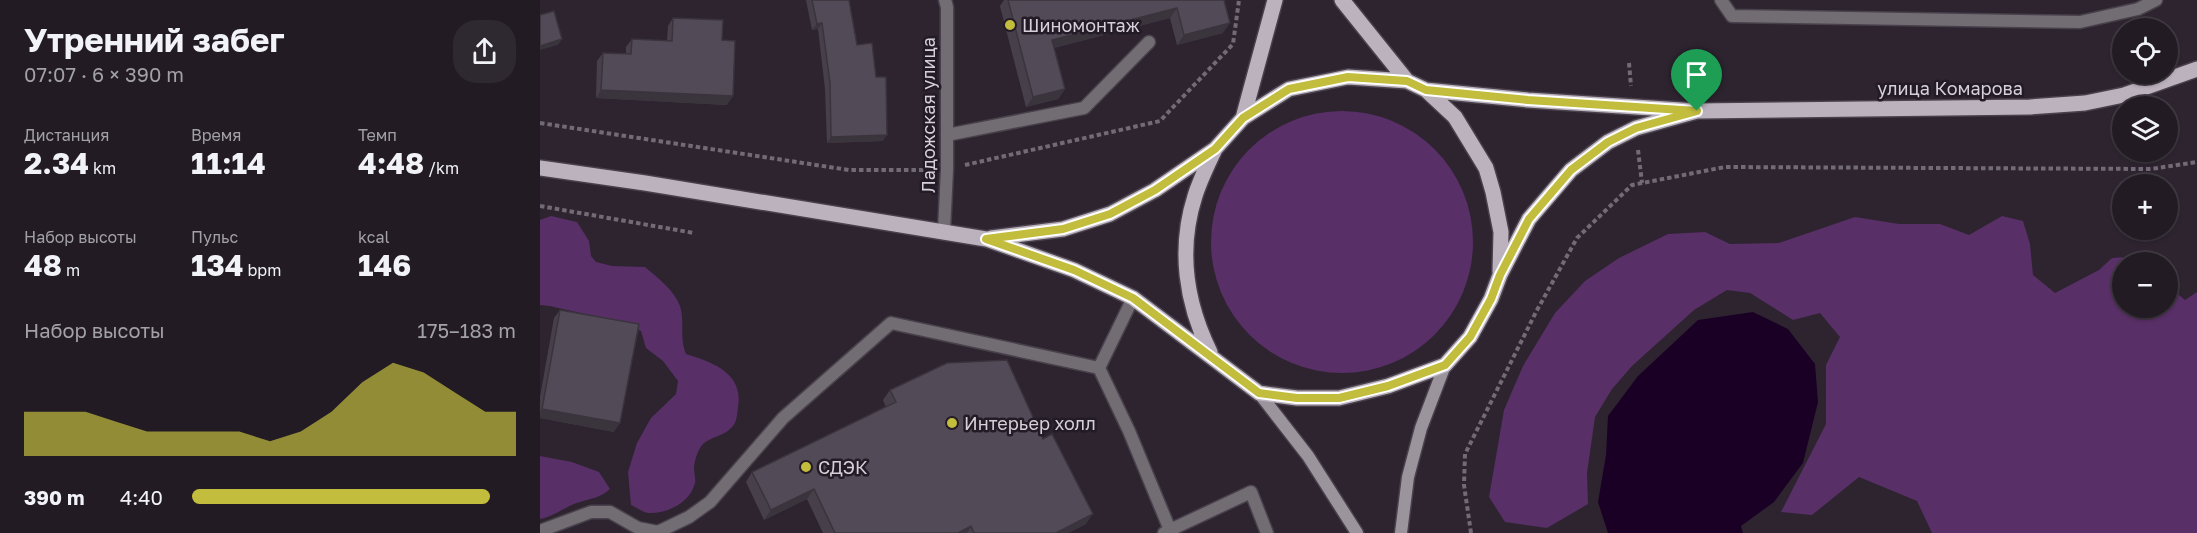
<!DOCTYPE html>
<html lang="ru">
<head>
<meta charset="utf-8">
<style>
	body { margin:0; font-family:"Golos Text",sans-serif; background:#2e2831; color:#f1f3f6; height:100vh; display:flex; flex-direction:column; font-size:22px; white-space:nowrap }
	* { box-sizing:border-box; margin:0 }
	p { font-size:20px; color:#a2a1a6 }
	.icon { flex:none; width:33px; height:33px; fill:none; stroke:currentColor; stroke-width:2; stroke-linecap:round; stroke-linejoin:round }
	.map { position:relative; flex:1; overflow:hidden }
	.details { display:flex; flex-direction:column; background:#221b24; width:540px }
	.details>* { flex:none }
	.controls { position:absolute; left:1572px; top:18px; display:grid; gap:12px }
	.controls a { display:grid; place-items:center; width:66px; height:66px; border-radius:50%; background:#221b24; box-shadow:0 2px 4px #0004,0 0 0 2px #3f3941; font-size:30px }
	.pin { position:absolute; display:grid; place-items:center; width:51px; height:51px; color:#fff; margin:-62px -26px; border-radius:50% 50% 50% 0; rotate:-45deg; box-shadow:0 0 6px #0007 }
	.pin .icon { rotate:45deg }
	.round { display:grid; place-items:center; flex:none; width:63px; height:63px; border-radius:24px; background:#2e2831 }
	.headline { display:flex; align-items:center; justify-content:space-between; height:102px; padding:0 24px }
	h1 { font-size:33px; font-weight:700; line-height:45px }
	.metrics { display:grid; grid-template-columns:repeat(3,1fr); gap:9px; height:102px; padding:6px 24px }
	.metrics div { display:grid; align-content:center }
	.metrics b { font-size:30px; font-weight:700 }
	.metrics small { font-size:16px; font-weight:400 }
	.metrics p { font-size:16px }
	.chart { height:168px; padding:12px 24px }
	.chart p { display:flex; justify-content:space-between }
	.chart svg { width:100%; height:108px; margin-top:6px; fill:#c3bd3e; opacity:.7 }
	ul { padding:0 24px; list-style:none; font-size:20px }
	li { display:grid; grid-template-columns:96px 72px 1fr; align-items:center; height:45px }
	li i { height:15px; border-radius:8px; background:#c3bd3e }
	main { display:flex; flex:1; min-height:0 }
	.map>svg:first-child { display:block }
	.green { fill:#582f66 }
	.water { fill:#1b0026 }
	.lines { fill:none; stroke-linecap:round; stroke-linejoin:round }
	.service-casing { stroke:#48404b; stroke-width:15 }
	.minor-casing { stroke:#48404b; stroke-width:15 }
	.secondary-casing { stroke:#48404b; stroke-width:15 }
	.primary-casing { stroke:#48404b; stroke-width:18 }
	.path { stroke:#726a75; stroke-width:4; stroke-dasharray:4.5 3; stroke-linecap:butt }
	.service { stroke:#716d73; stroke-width:12 }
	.minor { stroke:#716d73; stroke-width:12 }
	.secondary { stroke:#9b949d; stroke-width:12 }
	.primary { stroke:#bbb2be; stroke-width:15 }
	.wall { fill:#47404b }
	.shaded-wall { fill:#3a343d }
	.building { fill:#534a57; stroke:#3a343d; stroke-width:1.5 }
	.route-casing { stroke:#fff; stroke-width:12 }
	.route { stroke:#c3bd3e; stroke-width:8 }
	.poi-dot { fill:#c3bd3e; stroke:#231b26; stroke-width:2 }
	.labels { text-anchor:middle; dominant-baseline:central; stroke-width:5; stroke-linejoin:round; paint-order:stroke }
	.poi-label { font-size:18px; fill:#d6d0d8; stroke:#231b26; text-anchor:start }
	.street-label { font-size:18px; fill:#d6d0d8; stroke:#231b26 }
</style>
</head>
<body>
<main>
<section class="details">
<div class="headline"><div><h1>Утренний забег</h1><p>07:07 · 6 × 390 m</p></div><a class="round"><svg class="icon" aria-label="share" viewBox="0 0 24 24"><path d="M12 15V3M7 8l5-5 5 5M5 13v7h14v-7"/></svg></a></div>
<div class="metrics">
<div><p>Дистанция</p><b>2.34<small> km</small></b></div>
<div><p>Время</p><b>11:14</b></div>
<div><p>Темп</p><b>4:48<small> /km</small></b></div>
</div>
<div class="metrics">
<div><p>Набор высоты</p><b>48<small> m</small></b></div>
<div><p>Пульс</p><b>134<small> bpm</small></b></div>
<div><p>kcal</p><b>146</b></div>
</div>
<div class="chart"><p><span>Набор высоты</span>175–183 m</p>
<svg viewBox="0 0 160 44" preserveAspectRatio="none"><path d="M0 44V26L10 26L20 26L30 30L40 34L50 34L60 34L70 34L80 38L90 34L100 26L110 14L120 6L130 10L140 18L150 26L160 26V44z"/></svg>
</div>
<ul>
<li><b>390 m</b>4:40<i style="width:92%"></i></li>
</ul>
</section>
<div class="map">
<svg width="1657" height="533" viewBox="0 0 1657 533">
	<rect width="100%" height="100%" fill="#2d2430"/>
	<!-- green -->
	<path class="green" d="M671 242a131 131 0 1 1 262 0a131 131 0 1 1-262 0Z
		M 11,216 L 37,222 L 49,241 L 51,256 L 56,262 L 72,266 L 105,267 C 118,278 134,290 140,306 C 145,321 139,337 146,354 C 172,362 204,373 198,407 C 197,415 197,423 191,428 C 184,436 170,437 163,444 C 158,449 154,461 154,469 C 154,473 156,479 155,483 C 150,503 127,514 108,513 C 102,512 96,507 91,505 L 88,472 L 97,443 L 111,418 L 136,394 L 138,381 L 123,361 L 106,348 L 101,331 L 83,323 L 10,306 L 0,305 L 0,220 Z
		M 1462,216 L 1483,221 L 1490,244 L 1493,275 L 1515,293 L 1559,270 L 1572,258 C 1584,257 1598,256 1609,262 L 1582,262 L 1582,308 L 1628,308 L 1628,286 L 1645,300 L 1657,292 L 1657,533 L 1392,533 L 1377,501 L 1319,477 L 1272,515 L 1241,512 L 1286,424 L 1286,365 L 1300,337 L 1280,313 L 1253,320 L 1210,293 L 1187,290 L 1154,310 L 1092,366 L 1072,389 L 1055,417 L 1047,473 L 1048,504 L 1007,528 L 965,522 L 949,497 L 964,410 L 983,366 L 1015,313 L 1045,281 L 1079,258 L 1128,234 L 1165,232 L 1190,244 L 1239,243 L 1315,217 L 1359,224 L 1400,224 L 1429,235 Z
		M 0,456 L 32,462 L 59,472 L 70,489 C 60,498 52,498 40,502 C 25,506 16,516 0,519 Z"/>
	<!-- water -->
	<path class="water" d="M 1213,312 L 1248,329 L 1275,364 L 1278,402 L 1263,463 L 1234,502 L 1201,526 L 1203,533 L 1068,533 L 1058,502 L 1066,455 L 1068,416 L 1098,376 L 1158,320 Z"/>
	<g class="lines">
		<!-- service casing -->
		<g class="service-casing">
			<path id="service" d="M 1181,0 L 1192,16 L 1540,22 L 1598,9 L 1616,0
				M 407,135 L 544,108 L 609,42
				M 559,368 L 589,431 L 630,530 L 624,533
				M 559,368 L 593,298
				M 630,530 L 711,492 L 727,533
				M 0,531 L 51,512 L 70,512 L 98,528 L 118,532 L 149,517 L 170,502 L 243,418 L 351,323 L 559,368"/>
		</g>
		<!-- minor casing -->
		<g class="minor-casing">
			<path id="minor" d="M 404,231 L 407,169 L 407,7 L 405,0"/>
		</g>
		<!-- secondary casing -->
		<g class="secondary-casing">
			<path id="secondary" d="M 719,393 L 768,456 L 817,533
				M 861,533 L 868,477 L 881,428 L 905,365"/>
		</g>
		<!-- primary casing -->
		<g class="primary-casing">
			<path id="primary" d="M 802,0 L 867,81
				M 886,90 L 988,100 L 1157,111 L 1490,107 L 1545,103 L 1584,95 L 1657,69
				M 703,118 L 735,0
				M 0,168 L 105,183 L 446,239 L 534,270 L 593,298 L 719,393 L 757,398 L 799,398 L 848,386 L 905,365 L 930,337 L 951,299 L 960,275 L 989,219 L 1031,170 L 1068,142 L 1096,128 L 1157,111
				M 451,238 L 523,229 L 570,214 L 615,190 L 675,149 L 703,118 L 749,89 L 808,77 L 867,81 L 886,90 L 915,117 L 946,168 L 953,192 L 961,232 L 960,272
				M 670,352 C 646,303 638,249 655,196 C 660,180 668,164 675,149"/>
		</g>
		<!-- path -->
		<path class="path" d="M 1089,63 L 1091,86
			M 0,123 L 309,170 L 388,170
			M 1098,150 L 1102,183
			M 425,165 L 620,121 L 693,44 L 699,0
			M 0,206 L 154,233
			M 931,533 L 924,485 L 925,454 L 996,312 L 1037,238 L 1092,185 L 1185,167 L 1611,169 L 1657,162"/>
		<!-- service -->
		<use href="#service" class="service"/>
		<!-- minor -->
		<use href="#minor" class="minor"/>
		<!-- secondary -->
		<use href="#secondary" class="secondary"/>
		<!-- primary -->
		<use href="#primary" class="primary"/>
	</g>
	<!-- wall -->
	<path class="wall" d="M 266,0 L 309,0 L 317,45 L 343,141 L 287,143 L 285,89 L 278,29 L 272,30 Z
		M 464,0 L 684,0 L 683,33 L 637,45 L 630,18 L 514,48 L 525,89 L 518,99 L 486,107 L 460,6 Z
		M 133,18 L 182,40 L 187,105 L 56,98 L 57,61 L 63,53 L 86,54 L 86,47 L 92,39 L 127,41 L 128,26 Z
		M 20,310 L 74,432 L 0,418 L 0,397 L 14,318 Z
		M 350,390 L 503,439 L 546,524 L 528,533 L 283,533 L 267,499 L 224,520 L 206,482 L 212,472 L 346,407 L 343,400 Z"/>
	<!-- shaded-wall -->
	<path class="shaded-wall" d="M 637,8 L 630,18 L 505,50 L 512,40 Z
		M 282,23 L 278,29 L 272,30 L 277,24 Z
		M 690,23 L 683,33 L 637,45 L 644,35 Z
		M 22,39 L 18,45 L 0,50 L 0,46 Z
		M 525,89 L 518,99 L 486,107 L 493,97 Z
		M 61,90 L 193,96 L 187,105 L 56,98 Z
		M 347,135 L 343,141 L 287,143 L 291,137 Z
		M 2,409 L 80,423 L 74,432 L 0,418 L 0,412 Z
		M 274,489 L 267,499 L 224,520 L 231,510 Z
		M 553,514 L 546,524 L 528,533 L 516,533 Z
		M 431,526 L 427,533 L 418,533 Z"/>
	<!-- building -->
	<path class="building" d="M 272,0 L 309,0 L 317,45 L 332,43 L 336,77 L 346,77 L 347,135 L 291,137 L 290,83 L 282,23 L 277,24 Z
		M 468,0 L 684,0 L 690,23 L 644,35 L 637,8 L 512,40 L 525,89 L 493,97 Z
		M 14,11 L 22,39 L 0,46 L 0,15 Z
		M 133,18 L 183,20 L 182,40 L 195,41 L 193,96 L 61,90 L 63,53 L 91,54 L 92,39 L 132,41 Z
		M 20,310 L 99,324 L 80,423 L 2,409 Z
		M 467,360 L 503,439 L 512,434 L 553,514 L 516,533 L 434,533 L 431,526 L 418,533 L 295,533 L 274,489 L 231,510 L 212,472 L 356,402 L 350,390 L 407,363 Z"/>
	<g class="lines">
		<!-- route casing -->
		<g class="route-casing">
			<path id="route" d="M 808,77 L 867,81 L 886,90 L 988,100 L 1157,111 L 1096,128 L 1068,142 L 1031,170 L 989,219 L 960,275 L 951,299 L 930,337 L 905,365 L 848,386 L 799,398 L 757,398 L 719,393 L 593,298 L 534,270 L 446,239 L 523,229 L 570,214 L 615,190 L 675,149 L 703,118 L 749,89 Z"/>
		</g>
		<!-- route -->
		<use href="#route" class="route"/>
	</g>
	<!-- markers -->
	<g class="poi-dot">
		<circle cx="470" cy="25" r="6"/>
		<circle cx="412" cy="423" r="6"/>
		<circle cx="266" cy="467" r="6"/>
	</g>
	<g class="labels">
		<!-- poi labels -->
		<g class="poi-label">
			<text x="482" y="25">Шиномонтаж</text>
			<text x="424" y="423">Интерьер холл</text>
			<text x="278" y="467">СДЭК</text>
		</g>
		<!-- street labels -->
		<g class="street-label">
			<text x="1410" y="88">улица Комарова</text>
			<text transform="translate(388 115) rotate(-90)">Ладожская улица</text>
		</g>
	</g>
</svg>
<div class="controls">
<a><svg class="icon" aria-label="locate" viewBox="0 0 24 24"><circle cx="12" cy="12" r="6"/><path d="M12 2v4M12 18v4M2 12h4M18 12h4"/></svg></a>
<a><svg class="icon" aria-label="layers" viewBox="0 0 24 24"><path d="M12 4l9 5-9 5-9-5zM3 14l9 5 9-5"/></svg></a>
<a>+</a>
<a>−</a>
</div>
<div class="pin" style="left:1157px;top:111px;background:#1e9e55"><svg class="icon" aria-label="arrive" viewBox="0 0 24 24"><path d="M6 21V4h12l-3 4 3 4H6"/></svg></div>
</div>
</main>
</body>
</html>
